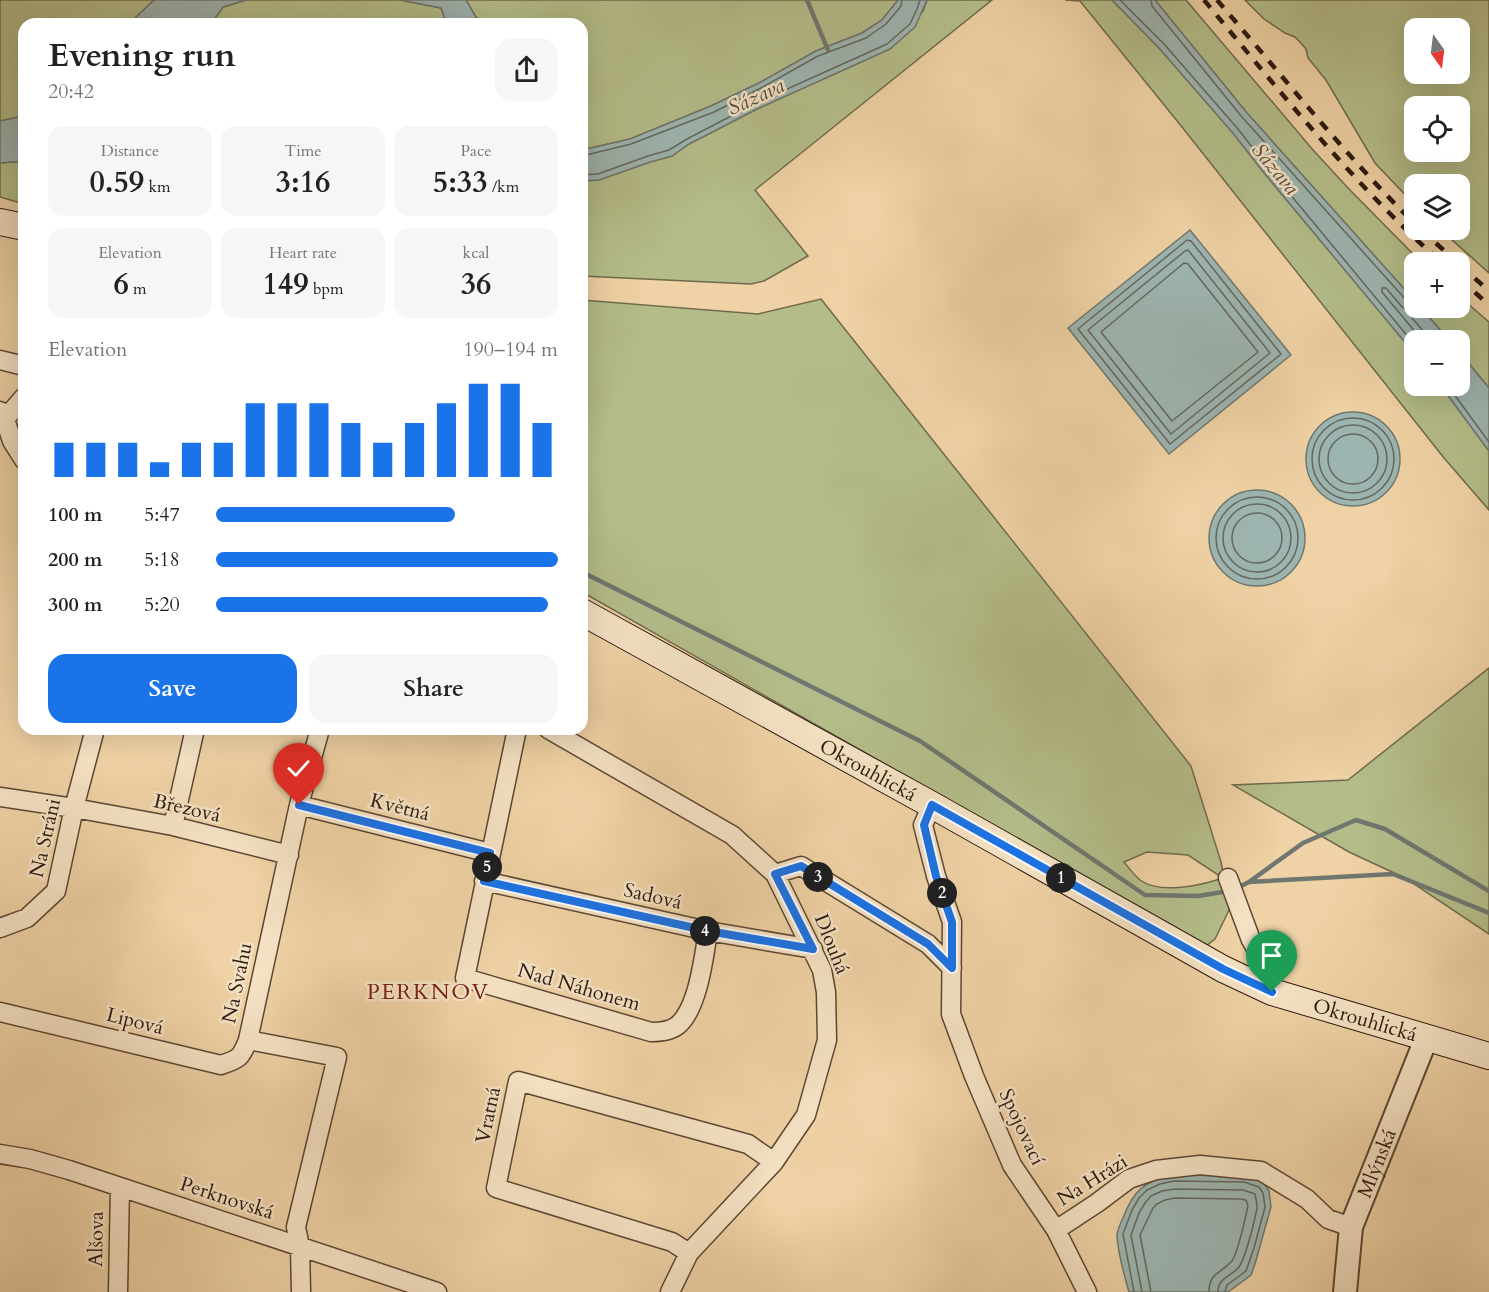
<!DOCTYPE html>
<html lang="en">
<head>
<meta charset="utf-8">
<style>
	body { margin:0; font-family:Cardo,serif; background:#f6f6f6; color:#222; height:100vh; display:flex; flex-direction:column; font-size:22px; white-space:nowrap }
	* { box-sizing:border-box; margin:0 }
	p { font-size:20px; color:#767676 }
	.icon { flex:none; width:33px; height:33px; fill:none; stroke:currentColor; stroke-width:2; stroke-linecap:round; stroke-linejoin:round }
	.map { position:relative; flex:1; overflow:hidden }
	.drawer { position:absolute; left:18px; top:18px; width:570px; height:717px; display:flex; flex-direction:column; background:#fff; border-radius:18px; box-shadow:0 6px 24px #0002 }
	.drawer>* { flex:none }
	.needle { width:39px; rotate:166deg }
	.controls { position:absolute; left:1404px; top:18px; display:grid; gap:12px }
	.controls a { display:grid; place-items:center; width:66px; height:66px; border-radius:12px; background:#fff; box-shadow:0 6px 24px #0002; font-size:30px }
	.pin { position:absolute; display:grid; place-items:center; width:51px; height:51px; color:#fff; margin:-62px -26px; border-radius:50% 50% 50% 0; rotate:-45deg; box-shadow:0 0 6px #0007 }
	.pin .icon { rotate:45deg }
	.km { position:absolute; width:30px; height:30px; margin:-15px; border-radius:50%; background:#222; color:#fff; font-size:16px; line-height:30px; text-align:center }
	.round { display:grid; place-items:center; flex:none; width:63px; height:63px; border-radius:18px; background:#f6f6f6 }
	.overview { display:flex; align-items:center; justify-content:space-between; height:102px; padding:0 30px }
	h1 { font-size:33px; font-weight:700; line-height:45px }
	.metrics { display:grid; grid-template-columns:repeat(3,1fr); gap:9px; height:102px; padding:6px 30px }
	.metrics div { display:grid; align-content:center; border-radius:15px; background:#f6f6f6; text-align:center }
	.metrics b { font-size:30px; font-weight:700 }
	.metrics small { font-size:16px; font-weight:400 }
	.metrics p { font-size:16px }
	.chart { height:168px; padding:12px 30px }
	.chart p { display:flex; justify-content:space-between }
	.chart svg { width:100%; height:108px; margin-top:6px; stroke:#1a73e8; stroke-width:6 }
	.primary-button { display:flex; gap:12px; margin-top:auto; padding:12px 30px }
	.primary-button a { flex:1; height:69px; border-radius:18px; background:#1a73e8; color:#fff; font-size:24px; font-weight:700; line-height:69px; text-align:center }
	.primary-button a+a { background:#f6f6f6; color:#222 }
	ul { padding:0 30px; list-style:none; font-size:20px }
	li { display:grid; grid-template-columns:96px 72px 1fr; align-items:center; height:45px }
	li i { height:15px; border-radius:8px; background:#1a73e8 }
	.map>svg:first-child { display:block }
	.green { fill:#b4bd8a; stroke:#706b4c; stroke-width:1.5; fill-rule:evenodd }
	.water { fill:#9db5b1; stroke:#6f7770; stroke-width:1.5 }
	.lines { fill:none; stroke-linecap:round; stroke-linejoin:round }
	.shore { stroke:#646760; stroke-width:1.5 }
	.stream { stroke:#6f7770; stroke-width:4.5 }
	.minor-casing { stroke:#5c4734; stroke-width:21 }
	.tertiary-casing { stroke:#5c4734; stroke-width:26 }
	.secondary-casing { stroke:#2b190f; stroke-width:28 }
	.minor { stroke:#f5e2c4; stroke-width:18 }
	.tertiary { stroke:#f5e2c4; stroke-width:22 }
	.secondary { stroke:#f5e2c4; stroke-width:26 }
	.rail { stroke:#2b190f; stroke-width:4.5; stroke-dasharray:10 10; stroke-linecap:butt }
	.route-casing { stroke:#fff; stroke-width:12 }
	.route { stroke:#1a73e8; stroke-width:8 }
	.labels { text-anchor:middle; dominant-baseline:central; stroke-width:5; stroke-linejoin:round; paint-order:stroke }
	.street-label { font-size:20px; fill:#2b190f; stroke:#f5e2c4 }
	.water-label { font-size:21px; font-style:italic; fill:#4d4840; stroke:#f5e2c4 }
	.quarter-label { font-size:22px; letter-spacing:1.5px; fill:#7a1f14; stroke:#f5e2c4 }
</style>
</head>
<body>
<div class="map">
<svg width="1489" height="1292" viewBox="0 0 1489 1292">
	<rect width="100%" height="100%" fill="#efd2a5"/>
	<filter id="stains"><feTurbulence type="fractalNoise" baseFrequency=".00333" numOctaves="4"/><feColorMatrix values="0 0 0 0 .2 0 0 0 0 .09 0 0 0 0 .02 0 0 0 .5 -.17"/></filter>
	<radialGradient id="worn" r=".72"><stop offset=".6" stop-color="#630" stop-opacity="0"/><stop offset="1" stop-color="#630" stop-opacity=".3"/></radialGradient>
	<!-- green -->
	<path class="green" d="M 0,0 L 156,0 L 153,1 L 129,24 L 24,24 L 24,116 L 0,121 Z
		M 246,0 L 400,0 L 441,8 L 447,24 L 211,24 L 223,7 Z
		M 466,0 L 898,0 L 882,20 L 862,33 L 816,51 L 759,83 L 711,106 L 630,139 L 582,150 L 582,24 L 480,24 Z
		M 927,0 L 992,0 L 755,190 L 808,256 L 764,281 L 751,284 L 582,276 L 582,181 L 599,180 L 650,162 L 672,156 L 689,144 L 757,109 L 890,49 L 923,11 Z
		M 1065,0 L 1112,0 L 1159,48 L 1233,133 L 1265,174 L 1414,353 L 1414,386 L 1441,386 L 1489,451 L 1489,510 L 1444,458 L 1182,127 L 1080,1 Z
		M 1155,0 L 1186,0 L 1313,150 L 1348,188 L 1421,262 L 1414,262 L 1414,300 L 1247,113 Z
		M 1245,0 L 1489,0 L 1489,273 L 1441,230 L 1460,230 L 1460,184 L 1414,184 L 1414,204 L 1375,163 L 1326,80 L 1308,58 L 1306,49 L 1300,42 L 1295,37 L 1285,33 L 1264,19 ZM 1414,28 L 1460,28 L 1460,74 L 1414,74 ZM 1414,106 L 1460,106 L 1460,152 L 1414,152 Z
		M 24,161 L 24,204 L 0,197 L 0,163 Z
		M 1460,297 L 1489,322 L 1489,388 L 1460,353 L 1460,340 L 1449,340 L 1421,308 L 1460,308 Z
		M 821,299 L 1191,766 L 1221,862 L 1230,908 L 1215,939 L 1206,946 L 582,592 L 582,300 L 758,314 ZM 1147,852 L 1188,855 L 1223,878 C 1202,885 1160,895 1140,880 C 1134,875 1129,868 1124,862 Z
		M 1489,668 L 1489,934 L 1405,878 L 1349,852 L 1233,785 L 1348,780 Z"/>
	<!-- water -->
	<path class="water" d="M 156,0 L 246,0 L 223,7 L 211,24 L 129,24 L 153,1 Z
		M 400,0 L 466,0 L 480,24 L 447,24 L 441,8 Z
		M 898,0 L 927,0 L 915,27 L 890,49 L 757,109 L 689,144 L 672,156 L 650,162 L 599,180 L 582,181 L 582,150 L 630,139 L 711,106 L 759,83 L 816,51 L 862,33 L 882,20 Z
		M 1112,0 L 1155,0 L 1247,113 L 1414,300 L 1414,308 L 1421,308 L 1449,340 L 1414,340 L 1414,353 L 1265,174 L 1233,133 L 1159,48 Z
		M 24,116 L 24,161 L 0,163 L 0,121 Z
		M 1190,230 L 1291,355 L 1169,454 L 1068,328 Z
		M 1460,353 L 1489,388 L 1489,451 L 1441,386 L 1460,386 Z
		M1306 459a47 47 0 1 1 94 0a47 47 0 1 1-94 0Z
		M1209 538a48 48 0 1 1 96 0a48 48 0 1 1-96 0Z
		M 1173,1175 L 1245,1176 L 1263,1182 L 1269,1191 L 1271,1207 L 1255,1264 L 1251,1275 L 1228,1292 L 1129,1292 C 1124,1274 1118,1255 1117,1236 C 1117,1230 1120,1224 1123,1218 C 1133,1191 1144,1181 1173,1175 Z"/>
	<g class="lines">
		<!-- shore -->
		<path class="shore" d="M 1120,0 L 1164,44 L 1238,129 L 1270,170 L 1414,344
			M 1151,0 L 1152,6 L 1242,117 L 1407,301 L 1414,304
			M 582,156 L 631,144 L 714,112 L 761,88 L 818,56 L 866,38 L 886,24 L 901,6 L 902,0
			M 582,175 L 598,174 L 648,156 L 669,150 L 687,139 L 754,104 L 887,44 L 910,24 L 917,9 L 920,0
			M 1187,240 L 1191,241 L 1281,354 L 1170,444 L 1078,329 Z
			M 1188,250 L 1270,353 L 1171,434 L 1088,330 L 1185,251 Z
			M 1184,263 L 1188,264 L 1258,352 L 1172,421 L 1101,332 Z
			M 1422,340 L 1382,292 L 1382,288 L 1386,288 L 1402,307 L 1409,311 L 1412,318 L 1431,340
			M 1448,386 L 1489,442
			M1312 459a41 41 0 1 1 82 0a41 41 0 1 1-82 0Z
			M1319 459a34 34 0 1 1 68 0a34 34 0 1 1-68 0Z
			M1328 459a25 25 0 1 1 50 0a25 25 0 1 1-50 0Z
			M1216 538a41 41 0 1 1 82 0a41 41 0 1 1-82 0Z
			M1223 538a34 34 0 1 1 68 0a34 34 0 1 1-68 0Z
			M1232 538a25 25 0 1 1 50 0a25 25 0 1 1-50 0Z
			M 1134,1292 L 1123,1234 L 1132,1210 L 1139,1198 L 1147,1190 L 1160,1184 L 1174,1181 L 1244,1182 L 1259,1187 L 1263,1193 L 1265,1207 L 1254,1248 L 1246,1271 L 1227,1285 L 1225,1292
			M 1142,1292 L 1131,1235 L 1139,1213 L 1145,1203 L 1151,1196 L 1162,1191 L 1175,1189 L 1243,1190 L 1255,1194 C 1256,1198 1257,1203 1257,1208 C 1255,1219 1245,1261 1238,1268 C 1230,1277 1218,1278 1218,1292
			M 1151,1292 L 1140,1235 L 1153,1208 L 1157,1204 L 1165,1200 L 1175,1198 L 1241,1199 L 1246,1200 L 1248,1206 C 1245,1218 1238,1255 1231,1262 C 1220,1274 1209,1273 1209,1292"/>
		<!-- stream -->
		<path class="stream" d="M 807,0 L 828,50
			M 582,572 L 920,741 L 1145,895 L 1198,896 L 1229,891
			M 1249,882 L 1393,874 L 1489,913
			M 1237,888 L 1249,882 L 1303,843 L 1356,820 L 1385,829 L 1489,891"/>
		<!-- minor casing -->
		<g class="minor-casing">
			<path id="minor" d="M 0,360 L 24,366
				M 0,411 L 5,419 L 12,441 L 24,460
				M 5,419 L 24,397
				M 517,729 L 465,978 L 651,1032 C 661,1032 671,1031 678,1025 C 698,1008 704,957 708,931
				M 548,729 L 732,835 L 775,874 L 822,970 L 826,992 L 827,1040 L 806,1115 L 774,1162 L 689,1253 L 670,1292
				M 0,797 L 74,808 L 173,826 L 289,855
				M 299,805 L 490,853
				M 932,805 L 923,825 L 936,876 L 952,922 L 951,1014 L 974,1076 L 1012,1165 L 1056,1230 L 1087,1292
				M 173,826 L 195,729
				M 775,874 L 801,866 L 928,944 L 952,968
				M 1228,878 L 1251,940 L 1267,967 L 1272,992
				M 484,881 L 708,931 L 813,949
				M 0,928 L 27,918 L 56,891 L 74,808 L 95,729
				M 0,1012 L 221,1065 C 239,1059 241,1058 248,1040 L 299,805 L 320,729
				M 248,1040 L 337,1057 L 296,1227 L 300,1247 L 301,1292
				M 0,1154 L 30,1159 L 69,1170 L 437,1292
				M 1056,1230 L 1097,1203 L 1129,1179 L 1156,1170 L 1200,1165 L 1261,1171 L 1307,1199 L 1328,1219 L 1351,1227
				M 689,1253 L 672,1242 L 496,1188 L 518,1081 L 748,1144 L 774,1162
				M 118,1292 L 120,1187"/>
		</g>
		<!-- tertiary casing -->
		<g class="tertiary-casing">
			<g id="tertiary">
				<path id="s1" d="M 1345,1292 L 1351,1227 L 1426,1039"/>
			</g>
		</g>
		<!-- secondary casing -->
		<g class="secondary-casing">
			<g id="secondary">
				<path d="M 0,222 L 24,227"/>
				<path id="s2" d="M 582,612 L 932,805 L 1223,969 L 1272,992 L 1489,1056"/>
			</g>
		</g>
		<!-- minor -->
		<use href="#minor" class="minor"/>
		<!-- tertiary -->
		<use href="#tertiary" class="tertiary"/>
		<!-- secondary -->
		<use href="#secondary" class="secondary"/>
		<!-- rail -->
		<path class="rail" d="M 1204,0 C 1279,90 1353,184 1441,262
			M 1217,0 C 1282,75 1343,153 1414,223
			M 1421,230 L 1457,262
			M 1460,265 L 1489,291
			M 1460,279 L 1489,305"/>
	</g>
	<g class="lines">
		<!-- route casing -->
		<g class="route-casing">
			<path id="route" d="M 299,805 L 490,853 L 484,881 L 708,931 L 813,949 L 775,874 L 801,866 L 928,944 L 952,968 L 952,922 L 936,876 L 924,825 L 932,805 L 1223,969 L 1272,992"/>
		</g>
		<!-- route -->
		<use href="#route" class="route"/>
	</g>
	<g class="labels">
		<!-- street labels -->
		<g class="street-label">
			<text stroke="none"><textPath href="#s2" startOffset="327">Okrouhlická</textPath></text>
			<text transform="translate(400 807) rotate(14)">Květná</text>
			<text transform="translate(187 808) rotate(13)">Březová</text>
			<text transform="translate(45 838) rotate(-77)">Na Stráni</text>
			<text transform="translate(653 896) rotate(13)">Sadová</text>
			<text transform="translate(832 944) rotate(68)">Dlouhá</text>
			<text transform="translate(237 983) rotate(-78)">Na Svahu</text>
			<text transform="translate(579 987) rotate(16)">Nad Náhonem</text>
			<text stroke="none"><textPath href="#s2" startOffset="885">Okrouhlická</textPath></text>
			<text transform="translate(135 1021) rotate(14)">Lipová</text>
			<text transform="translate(488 1115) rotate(-78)">Vratná</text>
			<text transform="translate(1022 1127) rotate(65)">Spojovací</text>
			<text stroke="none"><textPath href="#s1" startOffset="134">Mlýnská</textPath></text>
			<text transform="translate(1092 1180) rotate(-32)">Na Hrázi</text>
			<text transform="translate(227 1198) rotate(18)">Perknovská</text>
			<text transform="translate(96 1239) rotate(-89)">Alšova</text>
		</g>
		<!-- water labels -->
		<g class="water-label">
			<text transform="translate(756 97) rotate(-25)">Sázava</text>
			<text transform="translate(1275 169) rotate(50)">Sázava</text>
		</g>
		<!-- quarter labels -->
		<g class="quarter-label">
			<text x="428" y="992">PERKNOV</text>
		</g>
	</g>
	<rect width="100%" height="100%" filter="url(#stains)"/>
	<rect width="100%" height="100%" fill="url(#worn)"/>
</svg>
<div class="controls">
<a><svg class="needle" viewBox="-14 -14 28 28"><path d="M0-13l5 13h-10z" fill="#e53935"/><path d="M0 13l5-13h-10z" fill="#767676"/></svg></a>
<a><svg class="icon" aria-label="locate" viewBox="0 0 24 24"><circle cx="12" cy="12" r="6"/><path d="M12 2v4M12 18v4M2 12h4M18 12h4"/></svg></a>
<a><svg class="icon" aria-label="layers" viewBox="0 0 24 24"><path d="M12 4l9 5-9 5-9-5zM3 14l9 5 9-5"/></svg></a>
<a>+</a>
<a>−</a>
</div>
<div class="pin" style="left:1272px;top:992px;background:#1e9e55"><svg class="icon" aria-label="arrive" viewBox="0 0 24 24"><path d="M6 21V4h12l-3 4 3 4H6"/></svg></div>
<div class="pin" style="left:299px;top:805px;background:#d93025"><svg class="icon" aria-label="check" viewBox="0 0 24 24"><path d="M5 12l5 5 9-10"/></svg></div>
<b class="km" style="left:1061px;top:878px">1</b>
<b class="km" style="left:942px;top:893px">2</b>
<b class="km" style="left:818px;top:877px">3</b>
<b class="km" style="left:705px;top:931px">4</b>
<b class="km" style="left:487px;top:867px">5</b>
<section class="drawer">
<div class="overview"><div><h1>Evening run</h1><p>20:42</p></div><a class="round"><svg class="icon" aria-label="share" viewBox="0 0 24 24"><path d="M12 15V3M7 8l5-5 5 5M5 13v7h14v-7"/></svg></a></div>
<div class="metrics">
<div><p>Distance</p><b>0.59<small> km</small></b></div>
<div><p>Time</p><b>3:16</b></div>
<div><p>Pace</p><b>5:33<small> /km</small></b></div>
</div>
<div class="metrics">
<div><p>Elevation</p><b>6<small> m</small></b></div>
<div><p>Heart rate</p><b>149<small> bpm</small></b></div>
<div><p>kcal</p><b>36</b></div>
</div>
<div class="chart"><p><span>Elevation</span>190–194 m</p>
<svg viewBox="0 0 160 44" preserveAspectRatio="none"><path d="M5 44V30M15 44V30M25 44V30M35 44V38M45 44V30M55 44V30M65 44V14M75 44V14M85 44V14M95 44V22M105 44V30M115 44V22M125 44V14M135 44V6M145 44V6M155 44V22"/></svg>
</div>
<ul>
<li><b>100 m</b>5:47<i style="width:70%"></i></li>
<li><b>200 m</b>5:18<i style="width:100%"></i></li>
<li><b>300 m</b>5:20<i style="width:97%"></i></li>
</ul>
<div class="primary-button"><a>Save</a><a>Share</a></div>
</section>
</div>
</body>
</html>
